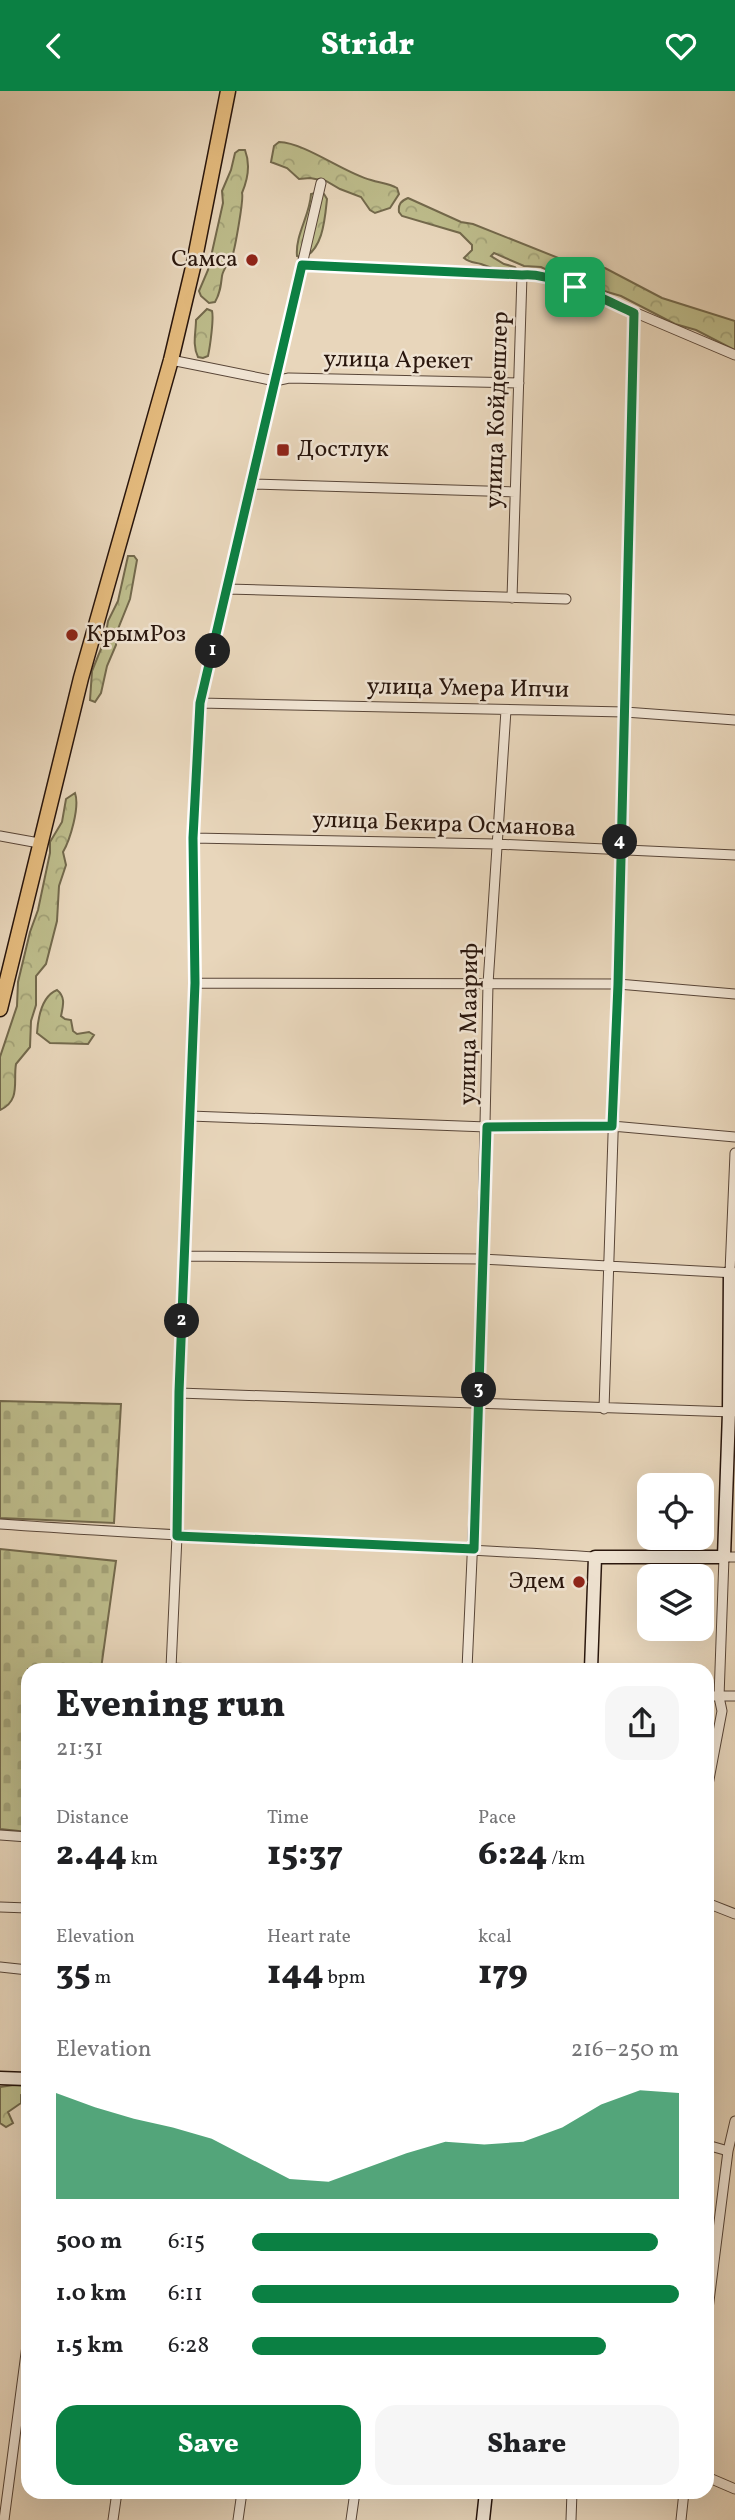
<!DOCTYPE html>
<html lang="en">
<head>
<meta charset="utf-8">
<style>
	body { margin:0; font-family:Vollkorn,serif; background:#f6f6f6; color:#202124; height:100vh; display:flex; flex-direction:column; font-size:26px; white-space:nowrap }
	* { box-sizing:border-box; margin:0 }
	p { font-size:23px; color:#757577 }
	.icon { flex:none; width:38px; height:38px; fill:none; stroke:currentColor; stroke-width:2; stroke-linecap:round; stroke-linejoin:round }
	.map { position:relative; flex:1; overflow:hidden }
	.details { position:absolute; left:21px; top:1572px; width:693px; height:836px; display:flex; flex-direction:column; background:#fff; border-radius:21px; box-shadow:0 7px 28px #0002 }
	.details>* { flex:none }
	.controls { position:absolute; left:637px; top:1382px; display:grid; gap:14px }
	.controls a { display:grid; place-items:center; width:77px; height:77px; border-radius:14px; background:#fff; box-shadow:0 7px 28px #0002; font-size:35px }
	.pin { position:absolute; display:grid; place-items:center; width:60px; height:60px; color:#fff; margin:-30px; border-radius:14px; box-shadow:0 4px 10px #0006 }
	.km { position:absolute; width:35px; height:35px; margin:-18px; border-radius:50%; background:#222; color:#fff; font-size:19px; line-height:35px; text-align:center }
	.round { display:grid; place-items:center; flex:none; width:74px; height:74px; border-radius:21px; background:#f6f6f6 }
	.summary { display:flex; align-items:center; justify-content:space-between; height:119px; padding:0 35px }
	h1 { font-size:38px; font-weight:800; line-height:52px }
	.metrics { display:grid; grid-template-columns:repeat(3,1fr); gap:10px; height:119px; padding:7px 35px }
	.metrics div { display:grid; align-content:center }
	.metrics b { font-size:35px; font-weight:800 }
	.metrics small { font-size:19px; font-weight:400 }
	.metrics p { font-size:19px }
	.chart { height:196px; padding:14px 35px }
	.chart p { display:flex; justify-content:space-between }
	.chart svg { width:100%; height:126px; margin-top:7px; fill:#0b8043; opacity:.7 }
	.cta { display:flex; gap:14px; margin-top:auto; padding:14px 35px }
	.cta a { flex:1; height:80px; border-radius:21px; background:#0b8043; color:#fff; font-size:28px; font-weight:800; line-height:80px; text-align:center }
	.cta a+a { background:#f6f6f6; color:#202124 }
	ul { padding:0 35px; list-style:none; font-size:23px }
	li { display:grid; grid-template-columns:112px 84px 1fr; align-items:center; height:52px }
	li i { height:18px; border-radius:9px; background:#0b8043 }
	header { display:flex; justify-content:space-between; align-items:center; height:91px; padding:0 35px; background:#0b8043; color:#fff; font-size:32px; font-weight:800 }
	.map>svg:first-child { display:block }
	.forest { fill:url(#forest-crowns); stroke:#73694c; stroke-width:2 }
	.cemetery { fill:url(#cemetery-stones); stroke:#73694c; stroke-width:2 }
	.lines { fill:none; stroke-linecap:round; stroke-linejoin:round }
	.street-casing { stroke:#594638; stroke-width:11 }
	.secondary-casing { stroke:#29160d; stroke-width:15 }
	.primary-casing { stroke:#29160d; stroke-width:17 }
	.street { stroke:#f0e4d3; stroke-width:9 }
	.secondary { stroke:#f0e4d3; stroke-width:12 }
	.primary { stroke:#e4bb7e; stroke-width:14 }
	.route-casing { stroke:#fff; stroke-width:14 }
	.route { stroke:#0b8043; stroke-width:9 }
	.poi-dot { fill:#8f2418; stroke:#f0e4d3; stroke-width:2.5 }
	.labels { text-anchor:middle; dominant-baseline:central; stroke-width:5; stroke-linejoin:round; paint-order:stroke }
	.poi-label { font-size:24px; fill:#29160d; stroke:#f0e4d3; text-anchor:end }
	.street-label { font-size:24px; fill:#29160d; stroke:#f0e4d3 }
</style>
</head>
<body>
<header><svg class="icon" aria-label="back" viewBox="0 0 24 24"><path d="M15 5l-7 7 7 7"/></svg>Stridr<svg class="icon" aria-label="heart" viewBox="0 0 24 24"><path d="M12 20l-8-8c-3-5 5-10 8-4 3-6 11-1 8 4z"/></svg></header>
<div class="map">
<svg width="735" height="2429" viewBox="0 0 735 2429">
	<defs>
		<pattern id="forest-crowns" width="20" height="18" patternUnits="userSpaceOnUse" patternTransform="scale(1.75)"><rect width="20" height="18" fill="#bdbc8b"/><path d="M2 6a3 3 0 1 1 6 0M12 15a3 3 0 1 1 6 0" fill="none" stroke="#a2a177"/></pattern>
		<pattern id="cemetery-stones" width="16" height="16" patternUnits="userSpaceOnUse" patternTransform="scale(1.75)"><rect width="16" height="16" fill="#bdbc8b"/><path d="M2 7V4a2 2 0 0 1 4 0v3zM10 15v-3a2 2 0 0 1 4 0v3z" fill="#a2a177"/></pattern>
	</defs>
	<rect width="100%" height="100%" fill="#e8d6bb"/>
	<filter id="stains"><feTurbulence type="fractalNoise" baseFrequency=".00286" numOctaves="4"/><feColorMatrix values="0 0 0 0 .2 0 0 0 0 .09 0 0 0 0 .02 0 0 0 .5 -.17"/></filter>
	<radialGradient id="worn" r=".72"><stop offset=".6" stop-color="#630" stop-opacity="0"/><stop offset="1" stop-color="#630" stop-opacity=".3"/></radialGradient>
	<!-- forest -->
	<path class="forest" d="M 279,51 C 306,52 344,82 371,89 C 380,92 388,92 397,97 L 399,103 L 390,117 L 375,122 L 370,119 L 361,106 L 340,98 L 326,90 L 310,87 L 299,88 L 287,77 L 271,71 L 274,55 Z
		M 239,59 L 245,59 C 250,72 248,88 242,102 C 244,107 235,158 232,166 C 229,172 223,178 222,185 C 221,194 220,203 215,211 L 209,212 L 201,205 L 199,200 L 208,179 L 223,112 L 222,100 L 231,79 L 235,62 Z
		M 319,101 L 324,103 L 327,108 C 325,127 323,160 302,167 L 297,165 C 295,144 310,124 311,103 Z
		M 408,107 L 461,131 L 473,133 L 576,174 L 605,177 L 662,207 L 735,230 L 735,259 L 696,239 L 675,233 L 621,205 L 570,190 L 541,176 L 524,175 L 494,162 L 491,165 L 504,173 L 515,176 L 517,179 C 501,182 495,178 481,173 C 474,171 470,172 464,167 L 472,159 L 472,154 L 460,142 L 402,125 L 399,121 C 398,113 401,110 408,107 Z
		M 207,218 L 212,220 C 214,227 210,256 208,265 L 203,267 L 198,266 C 192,254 196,241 196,229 Z
		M 128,465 L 134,465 L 137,469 L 130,508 L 116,543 L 116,554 L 107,575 L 101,602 L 95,611 L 90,609 L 92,580 L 105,548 L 108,530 L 118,510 Z
		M 75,702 C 80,716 70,749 63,761 L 66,774 L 59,795 L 57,830 L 46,873 L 36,885 L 36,914 L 31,930 L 30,956 L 16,973 C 13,990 21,1010 0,1019 L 0,966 L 17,915 L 18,891 L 30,841 L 38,819 L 50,762 L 50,751 L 62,731 L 66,708 Z
		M 57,899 C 66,906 63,915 61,925 L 65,928 L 71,929 L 73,940 L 77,943 L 89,941 L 94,944 L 88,953 L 50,952 L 37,942 C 38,927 42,905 57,899 Z
		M 14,1994 L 28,1995 L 28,2002 L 21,2004 L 21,2012 L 8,2021 L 13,2032 L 6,2036 L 0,2032 L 0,1996 Z"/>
	<!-- cemetery -->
	<path class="cemetery" d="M 0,1310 L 121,1313 L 114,1432 L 0,1427 Z
		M 0,1458 L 116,1470 L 101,1578 L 28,1578 L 28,1741 L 0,1738 Z"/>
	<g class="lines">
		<!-- street casing -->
		<g class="street-casing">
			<path id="street" d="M 302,174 L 522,184 L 512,507
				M 522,184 L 532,183 L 575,196 L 735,264
				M 171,269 L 275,290 L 289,287 L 519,292
				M 252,393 L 515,401
				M 227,498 L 566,508
				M 200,612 L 625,621 L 735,629
				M 0,745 L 39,752
				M 193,747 L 496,753 L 735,764
				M 195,892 L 618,893 L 735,903
				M 190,1025 L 487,1036 L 612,1035 L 735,1046
				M 185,1165 L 481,1168 L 735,1182
				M 730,1181 L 735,1062
				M 179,1302 L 733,1321
				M 604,1318 L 618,893 L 634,222
				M 0,1433 C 198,1447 397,1454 595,1466
				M 194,1578 L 171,1577 L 177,1445 L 179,1302 L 195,892 L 193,747 L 200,612 L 321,92
				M 467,1578 L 479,1312 L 488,893 L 506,619
				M 707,1605 L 735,1605
				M 707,1699 L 722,1620 L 719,1606 L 724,1466 L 735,1466
				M 0,1744 L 28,1746
				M 707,1812 L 735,1823
				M 0,1816 L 28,1817
				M 0,1876 L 28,1879
				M 707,2054 L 728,2060
				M 707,2226 L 728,2060 L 735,2030
				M 707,2386 L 735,2398
				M 4,2429 L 28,2247
				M 113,2429 L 117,2401
				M 238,2429 L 242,2401
				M 351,2429 L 355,2401
				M 571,2429 L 572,2401
				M 681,2429 L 684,2401"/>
		</g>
		<!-- secondary casing -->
		<g class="secondary-casing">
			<path id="secondary" d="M 591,1578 L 595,1466 L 724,1466 L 729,1321 L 730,1181
				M 0,1987 L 28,1988
				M 483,2429 L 486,2401"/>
		</g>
		<!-- primary casing -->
		<g class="primary-casing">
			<path id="primary" d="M 0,918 L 81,587 L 171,269 L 194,172 L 228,0"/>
		</g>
		<!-- street -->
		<use href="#street" class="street"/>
		<!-- secondary -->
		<use href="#secondary" class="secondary"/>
		<!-- primary -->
		<use href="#primary" class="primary"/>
	</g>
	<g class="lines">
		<!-- route casing -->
		<g class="route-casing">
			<path id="route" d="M 302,174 L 522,184 C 550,180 607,210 634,222 L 618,893 L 612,1035 L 487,1036 L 474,1458 L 177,1445 L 179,1301 L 195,892 L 193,747 L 200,612 Z"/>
		</g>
		<!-- route -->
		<use href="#route" class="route"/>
	</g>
	<!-- markers -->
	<g class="poi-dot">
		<circle cx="252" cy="169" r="7"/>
		<rect x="276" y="352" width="14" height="14" rx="3.5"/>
		<circle cx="72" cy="544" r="7"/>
		<circle cx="579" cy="1491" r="7"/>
	</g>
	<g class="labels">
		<!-- poi labels -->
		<g class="poi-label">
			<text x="238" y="169">Самса</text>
			<text x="297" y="359" text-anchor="start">Достлук</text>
			<text x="86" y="544" text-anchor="start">КрымРоз</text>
			<text x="565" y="1491">Эдем</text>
		</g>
		<!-- street labels -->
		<g class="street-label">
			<text transform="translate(398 270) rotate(1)">улица Арекет</text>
			<text transform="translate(498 319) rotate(-88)">улица Койдешлер</text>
			<text transform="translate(468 598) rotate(1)">улица Умера Ипчи</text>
			<text transform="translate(444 734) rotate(2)">улица Бекира Османова</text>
			<text transform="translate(470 933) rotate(-89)">улица Маариф</text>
		</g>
	</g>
	<rect width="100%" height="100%" filter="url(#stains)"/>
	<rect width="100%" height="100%" fill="url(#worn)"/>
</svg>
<div class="controls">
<a><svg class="icon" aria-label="locate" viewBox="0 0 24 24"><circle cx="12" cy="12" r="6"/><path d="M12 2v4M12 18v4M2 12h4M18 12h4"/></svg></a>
<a><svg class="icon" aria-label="layers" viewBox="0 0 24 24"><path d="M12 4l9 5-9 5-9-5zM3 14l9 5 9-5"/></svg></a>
</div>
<div class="pin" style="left:575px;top:196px;background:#1e9e55"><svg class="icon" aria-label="arrive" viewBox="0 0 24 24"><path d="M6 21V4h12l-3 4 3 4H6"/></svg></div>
<b class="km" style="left:213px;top:560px">1</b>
<b class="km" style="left:182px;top:1230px">2</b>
<b class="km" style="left:479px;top:1299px">3</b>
<b class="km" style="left:620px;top:751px">4</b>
<section class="details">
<div class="summary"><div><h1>Evening run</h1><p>21:31</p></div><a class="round"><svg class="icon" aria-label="share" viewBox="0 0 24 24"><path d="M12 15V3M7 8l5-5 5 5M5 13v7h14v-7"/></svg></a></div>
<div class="metrics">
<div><p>Distance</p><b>2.44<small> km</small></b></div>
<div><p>Time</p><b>15:37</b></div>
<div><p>Pace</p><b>6:24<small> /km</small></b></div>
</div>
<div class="metrics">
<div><p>Elevation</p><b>35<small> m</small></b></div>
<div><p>Heart rate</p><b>144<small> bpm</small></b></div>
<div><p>kcal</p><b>179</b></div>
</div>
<div class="chart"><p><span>Elevation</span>216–250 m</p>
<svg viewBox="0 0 160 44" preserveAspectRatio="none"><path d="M0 44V7L10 12L20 16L30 19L40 23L50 30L60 37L70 38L80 33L90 28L100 24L110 25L120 24L130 19L140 11L150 6L160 7V44z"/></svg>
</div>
<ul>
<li><b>500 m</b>6:15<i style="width:95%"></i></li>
<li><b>1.0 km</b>6:11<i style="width:100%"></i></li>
<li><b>1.5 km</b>6:28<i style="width:83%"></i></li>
</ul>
<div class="cta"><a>Save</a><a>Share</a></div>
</section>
</div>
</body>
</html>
